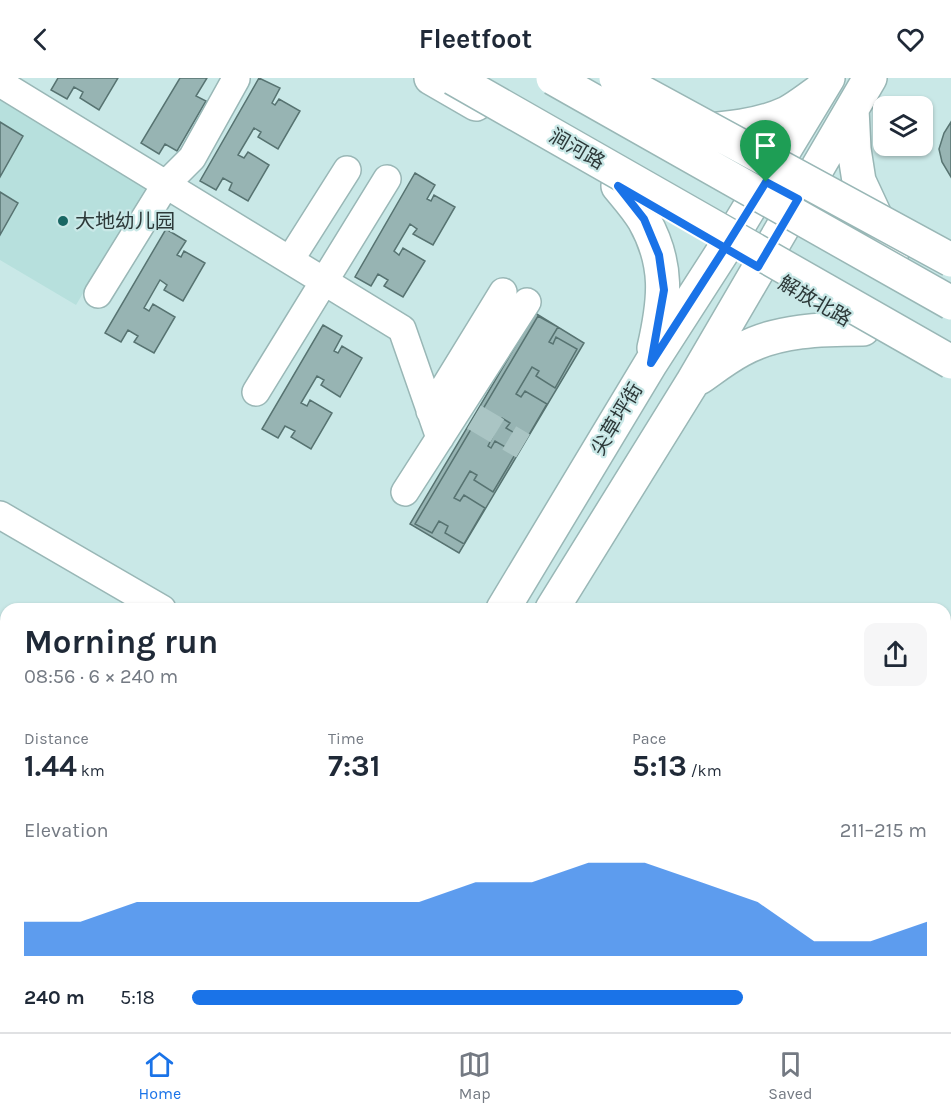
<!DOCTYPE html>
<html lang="en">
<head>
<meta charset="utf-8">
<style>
	body { margin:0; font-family:Karla,"Noto Sans SC",sans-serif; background:#f6f6f7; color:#1f2937; height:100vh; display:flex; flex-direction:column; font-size:22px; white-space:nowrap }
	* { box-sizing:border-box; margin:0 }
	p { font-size:20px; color:#747a83 }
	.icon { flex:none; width:33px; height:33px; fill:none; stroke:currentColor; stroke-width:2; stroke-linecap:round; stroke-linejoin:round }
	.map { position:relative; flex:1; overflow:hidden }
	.side { position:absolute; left:0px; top:525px; width:951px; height:429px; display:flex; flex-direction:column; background:#fff; border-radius:18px 18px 0 0; box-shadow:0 2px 4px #0004 }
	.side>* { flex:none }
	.tools { position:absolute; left:873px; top:18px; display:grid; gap:12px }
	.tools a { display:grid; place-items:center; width:60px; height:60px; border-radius:12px; background:#fff; box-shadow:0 2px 4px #0004; font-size:30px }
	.pin { position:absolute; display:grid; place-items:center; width:51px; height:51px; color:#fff; margin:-62px -26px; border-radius:50% 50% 50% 0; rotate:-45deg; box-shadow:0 0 6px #0007 }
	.pin .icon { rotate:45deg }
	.round { display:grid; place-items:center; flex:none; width:63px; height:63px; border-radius:12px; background:#f6f6f7 }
	.head { display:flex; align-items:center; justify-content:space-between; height:102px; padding:0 24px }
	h1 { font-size:33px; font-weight:700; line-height:45px }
	.metrics { display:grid; grid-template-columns:repeat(3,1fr); gap:9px; height:102px; padding:6px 24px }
	.metrics div { display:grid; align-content:center }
	.metrics b { font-size:30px; font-weight:700 }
	.metrics small { font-size:16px; font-weight:400 }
	.metrics p { font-size:16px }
	.chart { height:168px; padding:12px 24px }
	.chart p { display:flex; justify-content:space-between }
	.chart svg { width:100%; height:108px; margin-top:6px; fill:#1a73e8; opacity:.7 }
	ul { padding:0 24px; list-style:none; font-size:20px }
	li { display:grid; grid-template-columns:96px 72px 1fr; align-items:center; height:45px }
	li i { height:15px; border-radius:8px; background:#1a73e8 }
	header { display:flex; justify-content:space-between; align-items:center; height:78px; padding:0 24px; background:#fff; font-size:27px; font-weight:700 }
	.dock { display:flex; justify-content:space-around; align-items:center; height:84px; border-top:2px solid #e0e1e3; background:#fff; font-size:16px; color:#747a83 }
	.dock a { display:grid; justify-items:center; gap:3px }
	.dock .active { color:#1a73e8 }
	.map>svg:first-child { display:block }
	.built { fill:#b7e0dd }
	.building { fill:#97b4b3; stroke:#577371; stroke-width:1.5 }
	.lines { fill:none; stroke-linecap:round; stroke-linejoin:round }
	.minor-tunnel { stroke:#aac5c4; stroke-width:27; stroke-dasharray:27 14; stroke-linecap:butt }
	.minor-casing { stroke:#99b7b6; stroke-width:30 }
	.major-casing { stroke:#99b7b6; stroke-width:36 }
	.minor { stroke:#fff; stroke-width:27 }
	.major { stroke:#fff; stroke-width:33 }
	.major-bridge-casing { stroke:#99b7b6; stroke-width:36; stroke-linecap:butt }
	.major-bridge { stroke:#fff; stroke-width:33 }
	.route-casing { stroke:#fff; stroke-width:12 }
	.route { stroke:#1a73e8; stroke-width:8 }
	.poi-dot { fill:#186663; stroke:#c9e8e7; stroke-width:2 }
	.labels { text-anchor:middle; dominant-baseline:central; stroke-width:4.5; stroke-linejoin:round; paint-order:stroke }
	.street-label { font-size:20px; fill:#2d3939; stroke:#c9e8e7 }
	.poi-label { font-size:20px; fill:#2d3939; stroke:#c9e8e7; text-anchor:start }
</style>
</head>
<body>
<header><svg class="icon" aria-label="back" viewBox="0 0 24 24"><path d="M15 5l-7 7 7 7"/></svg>Fleetfoot<svg class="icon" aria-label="heart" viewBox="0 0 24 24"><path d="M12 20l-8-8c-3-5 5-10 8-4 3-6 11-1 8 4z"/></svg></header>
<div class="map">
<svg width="951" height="954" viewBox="0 0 951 954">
	<rect width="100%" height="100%" fill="#c9e8e7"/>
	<!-- built -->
	<path class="built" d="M 0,16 L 149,104 L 76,227 L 0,182 Z
		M 0,647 L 6,650 L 6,948 L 538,948 L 547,954 L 0,954 Z"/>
	<!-- building -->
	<path class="building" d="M 58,0 L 118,0 L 99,32 L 80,20 L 83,14 L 74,9 L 67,21 L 51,12 Z
		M 180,0 L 207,0 L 196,18 L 206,23 L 177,73 L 165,66 L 159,76 L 141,65 Z
		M 259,0 L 280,10 L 272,25 L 275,27 L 279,21 L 300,33 L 278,71 L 258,59 L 261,54 L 254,50 L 238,77 L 244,80 L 248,74 L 269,87 L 248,123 L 229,112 L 232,105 L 223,100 L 216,112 L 200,103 Z
		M 0,44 L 23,58 L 0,99 Z
		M 951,44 L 951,99 L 942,84 L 939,71 L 944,55 Z
		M 415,95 L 435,107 L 427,121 L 431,123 L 434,117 L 455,129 L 433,167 L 413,156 L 417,151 L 410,146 L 394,173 L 399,177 L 403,170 L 425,183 L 403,219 L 384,208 L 388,202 L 378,196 L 371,208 L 355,199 Z
		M 0,114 L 18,125 L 0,157 Z
		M 166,151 L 186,163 L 177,177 L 181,179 L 184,173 L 205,185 L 183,223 L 164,212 L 167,207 L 160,202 L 144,230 L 149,233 L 153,226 L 175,239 L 154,275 L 134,264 L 138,258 L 128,252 L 121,264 L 105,255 Z
		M 535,235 L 584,265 L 459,475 L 410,446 Z
		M 538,238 L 558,249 L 549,264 L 553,266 L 556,259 L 577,271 L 555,310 L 536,298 L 539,293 L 532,289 L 516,316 L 521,319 L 525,313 L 547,326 L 526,362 L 506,350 L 510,345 L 502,340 L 496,352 L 477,341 Z
		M 323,247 L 342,258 L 334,273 L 338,275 L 342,268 L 362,280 L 340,319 L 321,307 L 324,302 L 317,298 L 301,325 L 307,328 L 310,322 L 332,335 L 311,371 L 291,359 L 295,353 L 285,348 L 278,360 L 262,351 Z
		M 477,341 L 496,352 L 488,368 L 491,370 L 495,363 L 516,375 L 493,414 L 474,402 L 477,397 L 470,393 L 454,420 L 460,423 L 464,417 L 485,430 L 464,466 L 445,455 L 448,448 L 439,443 L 432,455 L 415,446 Z
		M 951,606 L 951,695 L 945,706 L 945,617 Z
		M 951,824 L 951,885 L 945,882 L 945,835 Z"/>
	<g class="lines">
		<!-- minor-tunnel -->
		<path class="minor-tunnel" d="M 474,339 L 523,368"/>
		<!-- minor casing -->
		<g class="minor-casing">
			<path id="minor" d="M 0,5 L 402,251 L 440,360
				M 290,182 L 347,92
				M 98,216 L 166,106 L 192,80 L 236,1
				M 256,314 L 387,101
				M 430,333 L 503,214
				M 405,414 L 527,224
				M 0,437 L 162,531
				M 945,729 L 951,732
				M 680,948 L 689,954"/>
		</g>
		<!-- major casing -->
		<g class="major-casing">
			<path id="major" d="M 431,0 L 476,26
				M 852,31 L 854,71 L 859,103 L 892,174
				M 695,53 C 725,51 759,48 787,35 C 798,29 808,21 818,14
				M 618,108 C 627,119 637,130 644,142 C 669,186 665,222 654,270
				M 699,300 C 712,291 726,280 741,272 C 777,252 823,251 863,251
				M 503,531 L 651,285 L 725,170 L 828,0
				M 552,531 L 692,305 L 870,0"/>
		</g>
		<!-- minor -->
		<use href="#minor" class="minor"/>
		<!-- major -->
		<use href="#major" class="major"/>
		<!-- major-bridge casing -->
		<g class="major-bridge-casing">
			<path id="major-bridge" d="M 453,0 L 951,284
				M 553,0 L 951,225
				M 616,0 L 951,182"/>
		</g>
		<!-- major-bridge -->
		<use href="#major-bridge" class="major-bridge"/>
	</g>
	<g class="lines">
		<!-- route casing -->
		<g class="route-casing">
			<path id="route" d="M 766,104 L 725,170 L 618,108 L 644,141 L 659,177 L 664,212 L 651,285 L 725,170 L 758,189 L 798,121 L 766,104"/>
		</g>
		<!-- route -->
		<use href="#route" class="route"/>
	</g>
	<!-- markers -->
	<circle class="poi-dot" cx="63" cy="143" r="6"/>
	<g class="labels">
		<!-- street labels -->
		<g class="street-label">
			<text transform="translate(577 71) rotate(30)">涧河路</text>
			<text transform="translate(815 223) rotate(30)">解放北路</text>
			<text transform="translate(617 341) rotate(-59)">尖草坪街</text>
		</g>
		<!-- poi labels -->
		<g class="poi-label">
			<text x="75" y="143">大地幼儿园</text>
		</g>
	</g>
</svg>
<div class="tools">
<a><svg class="icon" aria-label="layers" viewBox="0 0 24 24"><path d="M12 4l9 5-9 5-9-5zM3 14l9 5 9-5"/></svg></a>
</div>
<div class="pin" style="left:766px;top:104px;background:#1e9e55"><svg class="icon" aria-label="arrive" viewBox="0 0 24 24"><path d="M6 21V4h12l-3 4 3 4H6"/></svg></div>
<section class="side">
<div class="head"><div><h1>Morning run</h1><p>08:56 · 6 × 240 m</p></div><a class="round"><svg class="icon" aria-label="share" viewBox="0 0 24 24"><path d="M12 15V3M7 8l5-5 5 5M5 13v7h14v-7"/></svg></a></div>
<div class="metrics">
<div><p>Distance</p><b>1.44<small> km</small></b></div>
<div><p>Time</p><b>7:31</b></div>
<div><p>Pace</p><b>5:13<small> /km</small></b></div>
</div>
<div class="chart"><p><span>Elevation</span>211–215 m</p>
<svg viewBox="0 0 160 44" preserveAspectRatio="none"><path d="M0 44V30L10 30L20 22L30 22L40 22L50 22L60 22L70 22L80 14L90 14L100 6L110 6L120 14L130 22L140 38L150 38L160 30V44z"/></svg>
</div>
<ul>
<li><b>240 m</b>5:18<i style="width:75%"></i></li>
</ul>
</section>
</div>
<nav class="dock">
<a class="active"><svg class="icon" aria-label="home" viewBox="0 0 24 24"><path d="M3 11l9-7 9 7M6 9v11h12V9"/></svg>Home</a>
<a><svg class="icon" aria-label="map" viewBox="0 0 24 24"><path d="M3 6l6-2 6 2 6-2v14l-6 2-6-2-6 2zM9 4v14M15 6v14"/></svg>Map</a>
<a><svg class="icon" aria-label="saved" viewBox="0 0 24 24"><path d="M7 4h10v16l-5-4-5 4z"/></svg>Saved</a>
</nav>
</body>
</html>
